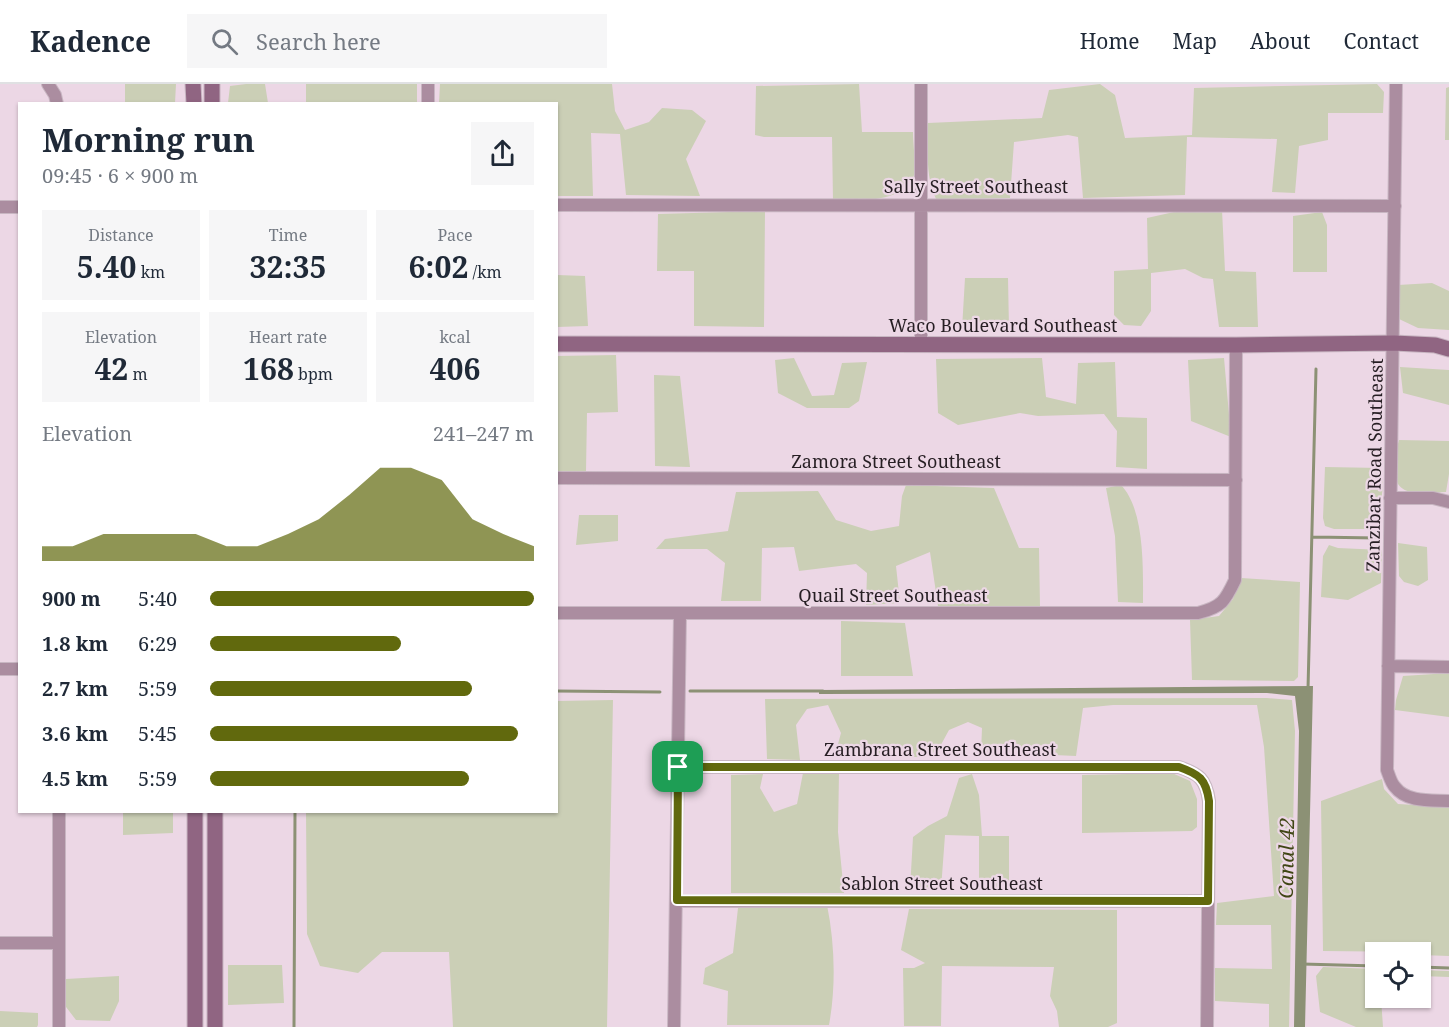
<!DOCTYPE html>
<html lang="en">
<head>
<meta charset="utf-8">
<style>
	body { margin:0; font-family:"Noto Serif",serif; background:#f6f6f7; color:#1f2937; height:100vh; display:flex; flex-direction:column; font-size:22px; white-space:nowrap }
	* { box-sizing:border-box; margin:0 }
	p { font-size:20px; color:#747a83 }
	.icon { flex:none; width:33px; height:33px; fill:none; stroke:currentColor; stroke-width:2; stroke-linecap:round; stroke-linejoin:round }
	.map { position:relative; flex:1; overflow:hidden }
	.drawer { position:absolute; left:18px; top:18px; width:540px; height:711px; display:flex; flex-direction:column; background:#fff; border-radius:0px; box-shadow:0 2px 4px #0004 }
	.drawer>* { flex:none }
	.tools { position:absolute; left:1365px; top:858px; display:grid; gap:12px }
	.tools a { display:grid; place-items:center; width:66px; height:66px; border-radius:0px; background:#fff; box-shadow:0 2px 4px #0004; font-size:30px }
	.pin { position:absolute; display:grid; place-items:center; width:51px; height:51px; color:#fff; margin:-26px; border-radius:12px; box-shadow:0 3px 9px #0006 }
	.round { display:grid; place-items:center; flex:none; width:63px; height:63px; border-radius:0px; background:#f6f6f7 }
	.summary { display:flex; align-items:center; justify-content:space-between; height:102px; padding:0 24px }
	h1 { font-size:33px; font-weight:700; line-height:45px }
	.stats { display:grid; grid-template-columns:repeat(3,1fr); gap:9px; height:102px; padding:6px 24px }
	.stats div { display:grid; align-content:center; border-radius:0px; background:#f6f6f7; text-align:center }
	.stats b { font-size:30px; font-weight:700 }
	.stats small { font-size:16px; font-weight:400 }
	.stats p { font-size:16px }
	.chart { height:168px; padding:12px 24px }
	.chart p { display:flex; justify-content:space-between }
	.chart svg { width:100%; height:108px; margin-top:6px; fill:#61690d; opacity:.7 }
	ul { padding:0 24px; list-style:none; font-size:20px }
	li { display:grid; grid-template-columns:96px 72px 1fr; align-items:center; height:45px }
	li i { height:15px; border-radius:8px; background:#61690d }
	header { display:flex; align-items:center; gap:36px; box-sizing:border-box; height:84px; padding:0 30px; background:#fff; border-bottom:2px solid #e0e1e3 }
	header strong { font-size:28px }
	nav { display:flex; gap:33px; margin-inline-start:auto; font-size:21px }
	.search { width:420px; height:54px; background:#f6f6f7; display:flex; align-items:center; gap:15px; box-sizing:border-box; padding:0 21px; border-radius:0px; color:#747a83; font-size:22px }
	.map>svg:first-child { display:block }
	.green { fill:#cbcfb6 }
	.water { fill:#8c9175 }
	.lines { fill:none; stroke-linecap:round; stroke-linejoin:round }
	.stream { stroke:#8c9175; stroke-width:3 }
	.street-casing { stroke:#c8b6c2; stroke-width:14 }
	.secondary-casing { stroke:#c8b6c2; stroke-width:17 }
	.street { stroke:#ab8da0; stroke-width:12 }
	.secondary { stroke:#906582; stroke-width:15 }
	.route-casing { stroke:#fff; stroke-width:12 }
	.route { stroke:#61690d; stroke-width:8 }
	.labels { text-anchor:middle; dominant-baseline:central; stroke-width:4.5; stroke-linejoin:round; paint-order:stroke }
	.street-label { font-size:18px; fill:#261e23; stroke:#ecd7e5 }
	.water-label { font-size:20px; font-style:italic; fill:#404615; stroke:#ecd7e5 }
</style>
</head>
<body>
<header>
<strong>Kadence</strong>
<div class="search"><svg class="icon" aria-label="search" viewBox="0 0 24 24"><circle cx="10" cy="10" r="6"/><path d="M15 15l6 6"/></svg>Search here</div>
<nav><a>Home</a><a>Map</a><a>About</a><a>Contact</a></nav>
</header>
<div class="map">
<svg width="1449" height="943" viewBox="0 0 1449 943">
	<rect width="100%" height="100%" fill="#ecd7e5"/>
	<!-- green -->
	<path class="green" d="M 125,0 L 176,0 L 175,19 L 125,19 Z
		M 246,0 L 265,0 L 268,19 L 228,19 L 230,2 Z
		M 306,0 L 417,0 L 417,19 L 306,19 Z
		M 440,0 L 612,0 L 615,27 L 625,46 L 649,38 L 662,24 L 692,26 L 706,37 L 686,75 L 700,112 L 626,111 L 620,50 L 591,49 L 593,112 L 557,112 L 556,20 L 439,19 Z
		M 859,0 L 862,48 L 913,48 C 913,59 916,81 914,91 C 906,119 856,117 833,117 L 832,53 L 764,53 L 755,51 L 756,2 Z
		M 1100,0 L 1115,11 L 1125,54 L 1192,51 L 1194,4 L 1377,0 L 1384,8 L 1383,29 L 1328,29 L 1328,56 L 1299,62 L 1295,109 L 1272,108 L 1277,55 L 1187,53 L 1185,111 L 1083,114 L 1078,53 L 1068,51 L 1014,58 L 1010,114 L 936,115 C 925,91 928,66 928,39 L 1042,34 L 1049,6 Z
		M 1449,3 L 1449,56 L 1445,56 L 1446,4 Z
		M 1222,126 L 1225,187 L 1256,188 L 1258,243 L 1219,243 L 1213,195 L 1203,194 L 1185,185 L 1151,189 L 1151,227 L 1141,242 L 1124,241 L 1114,231 L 1114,187 L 1148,185 L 1147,134 L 1174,128 Z
		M 765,127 L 764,243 L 694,242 L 694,187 L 657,187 L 658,130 Z
		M 1322,128 L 1327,141 L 1327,188 L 1293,188 L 1293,132 Z
		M 557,191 L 585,192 L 588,242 L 557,243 Z
		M 965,194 L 1008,194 L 1009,245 L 962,245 Z
		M 1432,199 L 1449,207 L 1449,246 L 1418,244 L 1399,235 L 1398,201 Z
		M 616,271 L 618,328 L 587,329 L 586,387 L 557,389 L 557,272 Z
		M 794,274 L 812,312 L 834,311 L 842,279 L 867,278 L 859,317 L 849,324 L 807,324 L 778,309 L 775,276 Z
		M 1042,274 L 1046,313 L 1076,320 L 1078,279 L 1115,278 L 1117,333 L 1147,334 L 1147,385 L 1116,383 L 1117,347 L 1104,330 L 1038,332 L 1020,329 L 958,341 L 938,329 L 936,275 Z
		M 1224,274 L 1231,353 L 1191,337 L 1188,276 Z
		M 1400,283 L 1449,286 L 1449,321 L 1403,309 Z
		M 654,291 L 680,292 L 690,383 L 655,382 Z
		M 1399,356 L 1449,357 L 1449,390 L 1446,408 C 1423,408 1394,416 1395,385 C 1396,375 1396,366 1399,356 Z
		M 1325,383 L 1381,384 L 1383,403 L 1377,445 L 1334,445 L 1325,442 L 1323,434 Z
		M 906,401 L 994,404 L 1019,464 L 1039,464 L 1040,522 L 938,522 L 930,468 L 896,482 L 900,519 L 866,521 L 867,489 L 856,480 L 799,487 L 794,463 L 762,464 L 761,517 L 721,517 L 725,479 L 707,465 L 656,465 L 665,455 L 728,447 L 736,408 L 818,407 L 836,436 L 871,447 L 899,442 L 902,412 Z
		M 1121,401 C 1145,426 1143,485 1143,519 L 1118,518 L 1115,452 L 1106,404 Z
		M 579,431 L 618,431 L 618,457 L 576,461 Z
		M 1398,459 L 1427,463 L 1428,496 L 1418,502 L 1404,498 L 1399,492 Z
		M 1329,461 L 1338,464 L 1382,466 L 1381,499 L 1348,516 L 1321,513 L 1323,472 Z
		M 1241,494 L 1300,498 L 1298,593 L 1294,597 L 1192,596 L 1190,536 L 1219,532 L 1233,515 Z
		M 841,537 L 905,539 L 913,592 L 841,592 Z
		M 1449,589 L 1449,633 L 1395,626 L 1396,616 L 1403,592 Z
		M 1267,614 L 1292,616 L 1295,647 L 1289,943 L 1269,943 L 1269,920 L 1215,917 L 1215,884 L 1272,885 L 1271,841 L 1216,841 L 1217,819 L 1274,812 L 1264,663 L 1257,621 L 1113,621 L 1083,624 L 1076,672 L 1008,669 L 988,673 L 981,669 L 982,644 L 968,638 L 949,646 L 937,668 L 916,673 L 835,671 L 841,649 L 828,621 L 807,625 L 796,641 L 800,676 L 767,675 L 765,615 Z
		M 613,616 L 607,943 L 453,943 L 449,868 L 382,868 L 358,889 L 320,882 L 307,850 L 306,728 L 556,728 L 557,617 Z
		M 803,689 L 839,689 L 838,748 L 844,809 L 731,809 L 731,691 L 763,690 L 760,704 L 774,728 L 797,720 Z
		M 1172,689 L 1190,697 L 1197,715 L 1197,743 L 1192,747 L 1082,749 L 1082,691 Z
		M 972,690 L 979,711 L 982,752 L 1009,752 L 1009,803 L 1005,805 L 979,806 L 979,752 L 945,751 L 941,805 L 910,805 L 913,753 L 928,742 L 947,732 L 959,694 Z
		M 1382,695 L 1384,705 L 1398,720 L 1449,723 L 1449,872 L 1421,871 L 1420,868 L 1323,867 L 1321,717 Z
		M 123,728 L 173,728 L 173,749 L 123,751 Z
		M 827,821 C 835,860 836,903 829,941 L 727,941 L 728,907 L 703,900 L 705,884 L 733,869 L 738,824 Z
		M 909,825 L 1117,826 L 1117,939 L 1108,943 L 1059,943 L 1057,927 L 1050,912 L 1054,883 L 942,882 L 941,942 L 904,942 L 903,884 L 914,884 L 925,879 L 901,866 Z
		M 228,881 L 282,881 L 284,919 L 228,921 Z
		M 1323,883 L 1375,885 L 1376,914 L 1381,914 L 1383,943 L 1356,943 L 1320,928 L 1316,892 Z
		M 1421,886 L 1449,887 L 1449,893 L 1421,892 Z
		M 119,892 L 119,917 L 110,937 L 76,936 L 63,919 L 66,895 Z
		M 0,927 L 38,929 L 38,941 L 37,943 L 0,943 Z"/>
	<!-- water -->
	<path class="water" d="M 1313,602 L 1305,943 L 1294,943 L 1299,647 L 1295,612 L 1267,609 L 819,610 L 819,606 Z"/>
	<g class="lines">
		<!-- stream -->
		<path class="stream" d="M 1313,453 L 1377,454
			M 1308,605 L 1316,285
			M 556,607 L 660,608
			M 690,607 L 823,607
			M 1302,880 L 1376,882
			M 1420,883 L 1449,884
			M 294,943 L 295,728"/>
		<!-- street casing -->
		<g class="street-casing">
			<path id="street" d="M 48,0 L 55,11 L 57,20
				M 921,0 L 921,261
				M 1396,0 L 1387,686 C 1389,691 1391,699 1395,703 C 1407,719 1432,716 1449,717
				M 428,20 L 428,0
				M 556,121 L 1395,122
				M 0,123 L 20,123
				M 556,394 L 1236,396
				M 1390,414 L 1433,414 L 1449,418
				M 556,529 L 1198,529 C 1222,523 1225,517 1235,496 L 1236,261
				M 1388,582 L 1449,583
				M 0,585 L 20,585
				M 678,683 L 1179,683 C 1199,690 1206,695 1209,717 L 1207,943
				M 677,817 L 1208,817
				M 0,859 L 59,859
				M 59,943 L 59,728
				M 674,943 L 680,529"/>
		</g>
		<!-- secondary casing -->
		<g class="secondary-casing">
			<path id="secondary" d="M 193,0 L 194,20
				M 212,0 L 212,20
				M 556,260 L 1236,261 L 1394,259 L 1435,261 L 1449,265
				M 195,943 L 195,728
				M 215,943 L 215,728"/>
		</g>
		<!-- street -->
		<use href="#street" class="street"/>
		<!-- secondary -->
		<use href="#secondary" class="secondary"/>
	</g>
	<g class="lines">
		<!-- route casing -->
		<g class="route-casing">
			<path id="route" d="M 678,683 L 1179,683 C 1199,690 1206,695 1209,717 L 1208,817 L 677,816 Z"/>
		</g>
		<!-- route -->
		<use href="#route" class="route"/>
	</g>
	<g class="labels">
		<!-- street labels -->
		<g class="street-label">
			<text x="976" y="102">Sally Street Southeast</text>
			<text x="1003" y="241">Waco Boulevard Southeast</text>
			<text x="896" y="377">Zamora Street Southeast</text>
			<text transform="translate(1374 381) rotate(-89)">Zanzibar Road Southeast</text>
			<text x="893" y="511">Quail Street Southeast</text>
			<text x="940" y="665">Zambrana Street Southeast</text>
			<text x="942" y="799">Sablon Street Southeast</text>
		</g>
		<!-- water labels -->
		<g class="water-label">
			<text transform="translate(1286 774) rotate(-89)">Canal 42</text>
		</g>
	</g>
</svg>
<div class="tools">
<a><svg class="icon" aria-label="locate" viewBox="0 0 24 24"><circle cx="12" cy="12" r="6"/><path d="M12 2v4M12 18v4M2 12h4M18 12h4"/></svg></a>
</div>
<div class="pin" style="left:678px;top:683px;background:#1e9e55"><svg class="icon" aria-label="arrive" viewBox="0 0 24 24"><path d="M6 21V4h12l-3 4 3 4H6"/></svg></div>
<section class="drawer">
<div class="summary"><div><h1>Morning run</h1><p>09:45 · 6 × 900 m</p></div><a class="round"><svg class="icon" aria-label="share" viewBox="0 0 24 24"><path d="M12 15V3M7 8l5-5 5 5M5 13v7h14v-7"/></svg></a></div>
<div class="stats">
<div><p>Distance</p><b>5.40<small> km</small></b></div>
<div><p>Time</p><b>32:35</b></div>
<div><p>Pace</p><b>6:02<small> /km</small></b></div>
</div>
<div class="stats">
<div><p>Elevation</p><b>42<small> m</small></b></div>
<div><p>Heart rate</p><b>168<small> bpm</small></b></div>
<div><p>kcal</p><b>406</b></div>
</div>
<div class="chart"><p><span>Elevation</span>241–247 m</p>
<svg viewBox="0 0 160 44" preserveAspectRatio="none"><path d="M0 44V38L10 38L20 33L30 33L40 33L50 33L60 38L70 38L80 33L90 27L100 17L110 6L120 6L130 11L140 27L150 33L160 38V44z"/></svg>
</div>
<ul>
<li><b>900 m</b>5:40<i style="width:100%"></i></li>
<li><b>1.8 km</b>6:29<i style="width:59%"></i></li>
<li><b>2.7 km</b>5:59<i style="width:81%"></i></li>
<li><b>3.6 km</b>5:45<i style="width:95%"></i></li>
<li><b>4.5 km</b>5:59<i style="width:80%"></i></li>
</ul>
</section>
</div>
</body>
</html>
